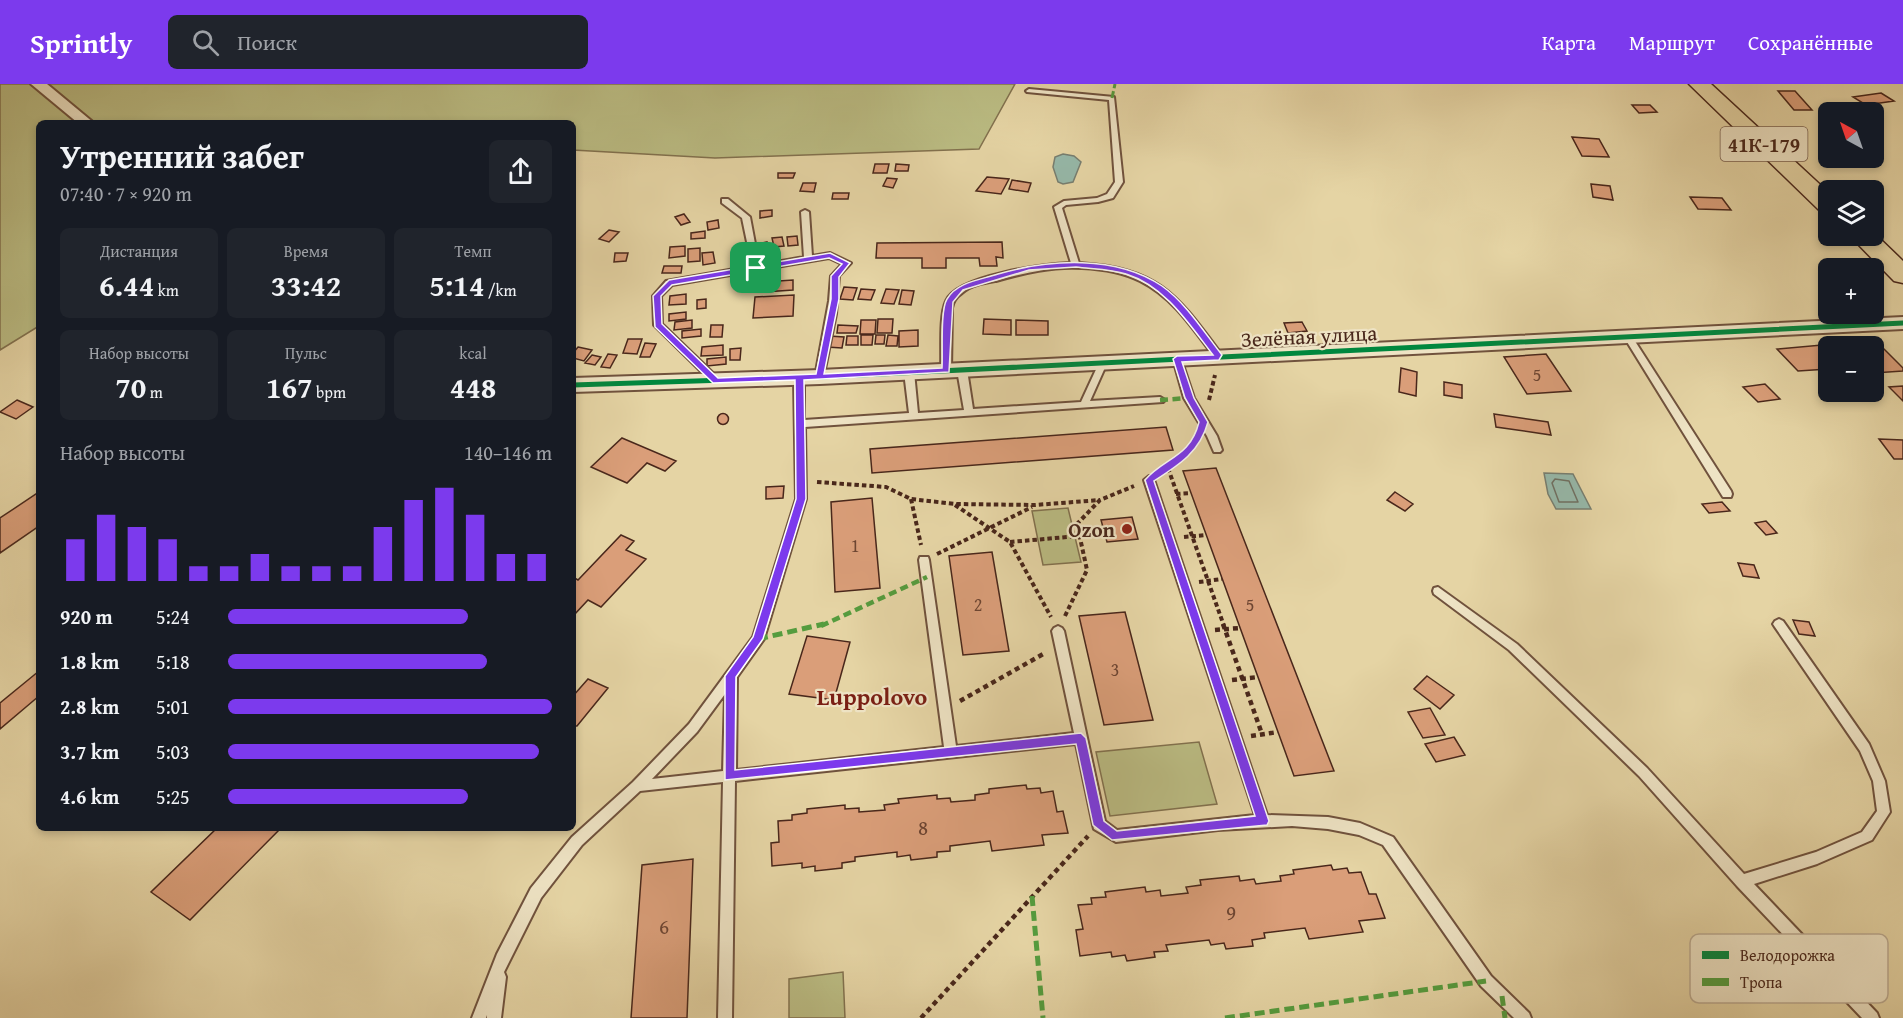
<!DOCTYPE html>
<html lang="ru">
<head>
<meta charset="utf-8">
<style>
	body { margin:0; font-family:"Gentium Book Plus",serif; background:#20242c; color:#f1f3f6; height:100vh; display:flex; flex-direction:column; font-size:22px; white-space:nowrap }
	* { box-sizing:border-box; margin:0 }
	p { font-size:20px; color:#9ea1a6 }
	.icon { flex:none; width:33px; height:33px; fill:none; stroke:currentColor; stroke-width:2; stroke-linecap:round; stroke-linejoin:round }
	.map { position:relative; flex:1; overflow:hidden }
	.sheet { position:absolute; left:36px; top:36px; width:540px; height:711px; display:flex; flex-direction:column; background:#171b24; border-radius:9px; box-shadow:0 3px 9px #0003 }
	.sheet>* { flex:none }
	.needle { width:39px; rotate:320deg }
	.fabs { position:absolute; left:1818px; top:18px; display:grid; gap:12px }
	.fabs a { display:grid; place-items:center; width:66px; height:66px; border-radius:9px; background:#171b24; box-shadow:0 3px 9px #0003; font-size:30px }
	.pin { position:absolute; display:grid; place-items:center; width:51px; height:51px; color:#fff; margin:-26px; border-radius:12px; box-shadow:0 3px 9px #0006 }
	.round { display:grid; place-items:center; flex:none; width:63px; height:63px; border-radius:9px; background:#20242c }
	.head { display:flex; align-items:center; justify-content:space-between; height:102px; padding:0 24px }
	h1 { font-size:33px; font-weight:700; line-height:45px }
	.metrics { display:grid; grid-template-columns:repeat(3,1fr); gap:9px; height:102px; padding:6px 24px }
	.metrics div { display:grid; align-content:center; border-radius:9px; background:#20242c; text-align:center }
	.metrics b { font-size:30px; font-weight:700 }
	.metrics small { font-size:16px; font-weight:400 }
	.metrics p { font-size:16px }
	.chart { height:168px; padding:12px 24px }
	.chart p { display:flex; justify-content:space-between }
	.chart svg { width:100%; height:108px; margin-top:6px; stroke:#7c3aed; stroke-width:6 }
	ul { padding:0 24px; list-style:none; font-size:20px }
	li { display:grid; grid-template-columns:96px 72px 1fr; align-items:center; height:45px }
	li i { height:15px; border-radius:8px; background:#7c3aed }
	header { display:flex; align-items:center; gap:36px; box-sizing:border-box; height:84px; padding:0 30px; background:#7c3aed; color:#fff }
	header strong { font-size:28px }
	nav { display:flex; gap:33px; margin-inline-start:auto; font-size:21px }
	.search { width:420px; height:54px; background:#20242c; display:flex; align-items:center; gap:15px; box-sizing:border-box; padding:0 21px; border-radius:9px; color:#9ea1a6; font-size:22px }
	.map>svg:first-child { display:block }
	.green { fill:#babb82; stroke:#82714e; stroke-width:1.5 }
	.water { fill:#96b8a9; stroke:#777e70; stroke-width:1.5 }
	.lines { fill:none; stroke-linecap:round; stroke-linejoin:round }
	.shore { stroke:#707062; stroke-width:1.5 }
	.building { fill:#da9e79; stroke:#49271b; stroke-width:1.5 }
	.service-casing { stroke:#70523d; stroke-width:4 }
	.minor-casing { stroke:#70523d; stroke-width:4 }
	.primary-casing { stroke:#49271b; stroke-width:3 }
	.path-far2 { stroke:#49271b; stroke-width:3; stroke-dasharray:3 2; stroke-linecap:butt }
	.path-far1 { stroke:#49271b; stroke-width:4; stroke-dasharray:4.5 3; stroke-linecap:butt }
	.path { stroke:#49271b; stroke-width:4.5; stroke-dasharray:5 4; stroke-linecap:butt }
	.service { fill:#eee3c4; fill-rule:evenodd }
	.minor { fill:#eee3c4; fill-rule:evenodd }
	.primary { fill:#e5d4a4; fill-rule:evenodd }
	.quiet-far2 { stroke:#559c3e; stroke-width:3; stroke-dasharray:7 3; stroke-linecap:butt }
	.quiet-far1 { stroke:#559c3e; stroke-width:4.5; stroke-dasharray:8 4.5; stroke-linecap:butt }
	.quiet { stroke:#559c3e; stroke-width:5; stroke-dasharray:10 5; stroke-linecap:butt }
	.cycleway-casing { stroke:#eee3c4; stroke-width:9 }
	.cycleway { stroke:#00873e; stroke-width:5 }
	.route { fill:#7c3aed; stroke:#fff; stroke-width:1.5; fill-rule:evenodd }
	.poi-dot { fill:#8f2418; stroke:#eee3c4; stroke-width:2 }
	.labels { text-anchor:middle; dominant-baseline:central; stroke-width:4.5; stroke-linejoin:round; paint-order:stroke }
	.number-label { font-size:18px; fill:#6d4532 }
	.shield { fill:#eee3c4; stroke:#7a5f4e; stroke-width:1.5 }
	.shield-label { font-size:20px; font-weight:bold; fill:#49271b }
	.street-label { font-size:21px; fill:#49271b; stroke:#eee3c4 }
	.poi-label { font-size:21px; font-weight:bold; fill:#49271b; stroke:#eee3c4; text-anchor:end }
	.near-number-label { font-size:21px; fill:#6d4532 }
	.quarter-label { font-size:24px; font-weight:bold; fill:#7a1f14; stroke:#eee3c4 }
	.key { fill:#eee3c4; stroke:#bcab91; stroke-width:1.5 }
	.key-label { font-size:16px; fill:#49271b }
</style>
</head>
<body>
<header>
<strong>Sprintly</strong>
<div class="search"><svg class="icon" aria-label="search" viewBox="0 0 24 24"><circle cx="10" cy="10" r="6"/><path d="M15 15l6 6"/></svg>Поиск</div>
<nav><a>Карта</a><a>Маршрут</a><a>Сохранённые</a></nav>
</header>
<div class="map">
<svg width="1903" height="934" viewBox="0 0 1903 934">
	<rect width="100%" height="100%" fill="#e5d4a4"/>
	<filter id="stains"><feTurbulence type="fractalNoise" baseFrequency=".00333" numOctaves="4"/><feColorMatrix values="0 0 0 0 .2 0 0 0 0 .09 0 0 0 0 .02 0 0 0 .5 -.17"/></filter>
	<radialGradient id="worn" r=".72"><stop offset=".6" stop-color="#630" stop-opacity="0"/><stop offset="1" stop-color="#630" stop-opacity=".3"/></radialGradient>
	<!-- green -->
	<path class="green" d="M 0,0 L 1015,0 L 979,65 L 715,74 L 573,66 L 573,39 L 39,39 L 39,242 L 0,266 Z
		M 1068,424 L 1081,478 L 1043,481 L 1032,427 Z
		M 1199,658 L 1217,720 L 1110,732 L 1096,668 Z
		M 843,888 L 845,934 L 789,934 L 789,895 Z"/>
	<!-- water -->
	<path class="water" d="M 1063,70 L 1074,72 L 1081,78 L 1073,98 L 1063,100 L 1058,98 L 1053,83 L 1055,73 Z
		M 1544,389 L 1573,390 L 1591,425 L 1556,425 L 1548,410 Z"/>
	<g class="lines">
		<!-- shore -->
		<path class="shore" d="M 1555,395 L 1569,397 L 1578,418 L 1559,418 L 1552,399 Z"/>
	</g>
	<!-- building -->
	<path class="building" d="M 1778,7 L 1795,7 L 1812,26 L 1794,26 Z
		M 1881,9 L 1894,17 L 1866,21 L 1853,13 Z
		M 1632,21 L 1650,21 L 1657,28 L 1639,29 Z
		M 1572,53 L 1599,55 L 1609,73 L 1582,72 Z
		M 875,80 L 889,80 L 887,89 L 873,89 Z
		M 896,80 L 909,81 L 908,87 L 895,87 Z
		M 778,89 L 795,89 L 793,94 L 778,94 Z
		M 987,93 L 1009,95 L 1001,110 L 976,107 Z
		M 887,94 L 897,95 L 893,104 L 883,102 Z
		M 1012,96 L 1031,99 L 1028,108 L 1009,105 Z
		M 803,99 L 816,99 L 814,108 L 800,107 Z
		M 1591,100 L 1610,102 L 1613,116 L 1593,113 Z
		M 833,109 L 849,109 L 848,115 L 832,115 Z
		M 1690,113 L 1722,114 L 1731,126 L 1698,125 Z
		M 772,126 L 772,132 L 760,134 L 760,127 Z
		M 684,130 L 690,138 L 681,141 L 675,133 Z
		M 718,136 L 719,144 L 708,146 L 707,138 Z
		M 609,146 L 619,148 L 609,158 L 599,155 Z
		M 705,147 L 705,154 L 691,155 L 691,149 Z
		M 797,152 L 798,161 L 788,162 L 787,153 Z
		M 782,153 L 784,162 L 774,163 L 772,154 Z
		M 767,158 L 769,167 L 758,168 L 757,160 Z
		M 1002,158 L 1003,174 L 996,173 L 997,182 L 980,182 L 979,174 L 946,174 L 946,184 L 922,184 L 922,174 L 876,174 L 877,159 Z
		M 685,162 L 685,172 L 669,174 L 670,163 Z
		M 700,164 L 700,177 L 688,178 L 688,165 Z
		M 744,164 L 746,173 L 735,174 L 733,166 Z
		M 713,168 L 715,179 L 703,181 L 702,169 Z
		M 615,169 L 628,169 L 626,177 L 614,178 Z
		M 664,182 L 682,182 L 681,189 L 662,189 Z
		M 793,196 L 793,206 L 764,208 L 764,198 Z
		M 844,203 L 857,204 L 853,216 L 840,215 Z
		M 861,205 L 875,206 L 871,216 L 858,215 Z
		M 886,205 L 899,206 L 894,220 L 881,219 Z
		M 902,206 L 914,207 L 911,221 L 899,220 Z
		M 686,210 L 686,220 L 669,221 L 670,212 Z
		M 794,211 L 793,232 L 753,234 L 755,213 Z
		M 706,215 L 706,224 L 697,225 L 697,216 Z
		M 686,228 L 686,235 L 669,237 L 669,230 Z
		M 878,235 L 893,235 L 892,249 L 877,249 Z
		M 984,235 L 1011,236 L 1011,251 L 983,250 Z
		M 692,236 L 692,244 L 674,246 L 675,238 Z
		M 861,236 L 876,236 L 875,250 L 860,250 Z
		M 1016,236 L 1048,237 L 1048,251 L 1016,251 Z
		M 1302,238 L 1307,247 L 1288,249 L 1284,239 Z
		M 711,241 L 723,241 L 722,253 L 710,253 Z
		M 838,241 L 858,242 L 856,249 L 837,249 Z
		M 701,245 L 701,252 L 682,254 L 682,247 Z
		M 918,246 L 918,262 L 899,263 L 899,247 Z
		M 861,251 L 873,251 L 872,261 L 861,261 Z
		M 876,251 L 885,251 L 884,260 L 875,260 Z
		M 888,251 L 898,252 L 897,262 L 886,262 Z
		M 829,252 L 844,253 L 842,264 L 827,263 Z
		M 847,252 L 858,252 L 858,261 L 846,261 Z
		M 628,255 L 642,255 L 637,270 L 623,269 Z
		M 645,259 L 656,260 L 650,273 L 640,273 Z
		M 723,261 L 723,271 L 701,272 L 702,263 Z
		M 1822,261 L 1828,268 L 1828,285 L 1798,287 L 1777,265 Z
		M 578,263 L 592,266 L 584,277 L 573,274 L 573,269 Z
		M 741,264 L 740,276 L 730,276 L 730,265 Z
		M 1884,265 L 1903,284 L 1903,287 L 1874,289 L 1874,266 Z
		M 608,270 L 617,271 L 610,284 L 601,283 Z
		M 1546,270 L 1571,307 L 1527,310 L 1504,273 Z
		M 592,271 L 601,273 L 595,281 L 585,279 Z
		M 726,273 L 726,280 L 707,282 L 707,275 Z
		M 1401,284 L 1417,288 L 1416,312 L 1399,308 Z
		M 1444,298 L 1462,301 L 1462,314 L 1444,311 Z
		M 1765,300 L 1780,315 L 1758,318 L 1743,303 Z
		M 1903,302 L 1903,317 L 1889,303 Z
		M 17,316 L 33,323 L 16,335 L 0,328 Z
		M717.5 335a5.5 5.5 0 1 1 11 0a5.5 5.5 0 1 1-11 0Z
		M 1494,330 L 1548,338 L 1551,351 L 1496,343 Z
		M 1166,343 L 1173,366 L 872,389 L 870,365 Z
		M 622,354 L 676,377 L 665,387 L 647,379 L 627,399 L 591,383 Z
		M 1879,355 L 1903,356 L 1903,375 L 1894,375 Z
		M 1216,384 L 1334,687 L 1294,692 L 1183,387 Z
		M 784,402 L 783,414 L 766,415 L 766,403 Z
		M 39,408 L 39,442 L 0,469 L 0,434 Z
		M 1395,408 L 1413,420 L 1405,427 L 1387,416 Z
		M 872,414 L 880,504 L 835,508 L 831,418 Z
		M 1722,418 L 1730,427 L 1709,429 L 1702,420 Z
		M 1132,433 L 1138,455 L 1107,458 L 1101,436 Z
		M 1766,437 L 1777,449 L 1766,451 L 1755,439 Z
		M 621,451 L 634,457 L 626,466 L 646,475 L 601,523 L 588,516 L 573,532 L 573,493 L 578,496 Z
		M 992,468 L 1009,567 L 963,571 L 949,472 Z
		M 1738,479 L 1754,481 L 1759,494 L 1743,492 Z
		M 1125,528 L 1153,636 L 1104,641 L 1079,532 Z
		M 1793,536 L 1809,538 L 1815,552 L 1799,550 Z
		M 807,552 L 850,558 L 834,616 L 789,610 Z
		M 39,587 L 39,612 L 0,645 L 0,619 Z
		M 1427,592 L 1454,611 L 1440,625 L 1414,605 Z
		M 588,595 L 608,604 L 577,642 L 573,642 L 573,612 Z
		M 1430,624 L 1445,651 L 1423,654 L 1408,628 Z
		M 1454,653 L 1465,671 L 1436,678 L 1425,660 Z
		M 1026,701 L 1027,705 L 1040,704 L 1041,709 L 1053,707 L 1057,728 L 1063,727 L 1068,749 L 1042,751 L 1044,761 L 992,767 L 990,757 L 950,762 L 950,767 L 937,768 L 937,773 L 911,776 L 910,771 L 897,773 L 897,768 L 855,773 L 855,777 L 842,779 L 842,784 L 815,787 L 815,782 L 802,784 L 802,779 L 772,782 L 771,759 L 779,758 L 778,737 L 792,736 L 792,731 L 807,729 L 807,725 L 845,721 L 845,725 L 859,724 L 859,728 L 885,726 L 884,721 L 899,719 L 898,715 L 937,711 L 937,715 L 950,714 L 951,718 L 975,716 L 975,711 L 989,709 L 989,705 Z
		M 217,744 L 281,744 L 190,836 L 151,808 Z
		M 693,775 L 687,934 L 631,934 L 642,781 Z
		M 1331,781 L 1333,786 L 1347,784 L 1349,789 L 1361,788 L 1369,810 L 1376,810 L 1385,834 L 1359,837 L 1363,848 L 1309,855 L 1305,844 L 1264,849 L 1265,854 L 1252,856 L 1253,862 L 1226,865 L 1224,859 L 1211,861 L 1209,856 L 1166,861 L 1168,867 L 1154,868 L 1155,873 L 1127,877 L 1125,871 L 1112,873 L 1111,868 L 1080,872 L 1076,846 L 1083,845 L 1078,821 L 1092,820 L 1091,814 L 1106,813 L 1105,808 L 1145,803 L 1146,808 L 1160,806 L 1161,812 L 1188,809 L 1186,803 L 1201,801 L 1200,796 L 1239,792 L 1240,797 L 1254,795 L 1256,800 L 1281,797 L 1280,792 L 1294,790 L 1293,786 Z"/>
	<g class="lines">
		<!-- service casing -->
		<g class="service-casing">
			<path id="service" d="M 1029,5 L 1114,13 L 1123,98 L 1113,114 L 1098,118 L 1066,121 L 1062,124 L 1079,179 C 1160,184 1177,211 1222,271 L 1222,275 L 1216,275 C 1193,245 1174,214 1140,197 C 1122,188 1102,185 1082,184 C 1053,182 1024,189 996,197 C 984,199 971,201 962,209 C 956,213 953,217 952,224 L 951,286 L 946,289 L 943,288 L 941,286 C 942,268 939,232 946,217 C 957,191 1045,180 1071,179 L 1054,123 L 1064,117 L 1097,114 L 1107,110 L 1115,98 L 1109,16 L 1027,8 L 1026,7 Z
				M 722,115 L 728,115 L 750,133 L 759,181 L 804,173 L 801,128 L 805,126 L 809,128 L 812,172 L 830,169 L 851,179 L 839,192 L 836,230 L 823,295 L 817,295 L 815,293 L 829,217 L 831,192 L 842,180 L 829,174 L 672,201 L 661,212 L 662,240 L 719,295 L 721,297 L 719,299 L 713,299 L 654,241 L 653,212 L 666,197 L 752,182 L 742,134 L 722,119 Z
				M 1628,250 L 1631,251 L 1731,407 L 1732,410 L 1731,413 L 1723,413 L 1624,253 Z
				M 1177,272 L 1181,275 L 1194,314 L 1217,352 L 1222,366 L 1220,368 L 1214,368 L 1207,352 L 1184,314 L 1173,275 Z
				M 1103,276 L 1107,279 L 1090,317 L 1160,313 L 1165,316 L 1163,318 L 805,343 L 806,415 L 764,555 L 737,593 L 736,686 L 944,663 L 919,476 L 920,473 L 928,473 L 929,476 L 956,662 L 1074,649 L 1052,547 L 1054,544 L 1058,542 L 1062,544 L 1064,547 L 1105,737 L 1117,746 L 1255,731 L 1144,396 L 1149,392 L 1153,393 L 1267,731 L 1328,733 L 1360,739 L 1393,753 L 1491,892 L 1529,929 L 1531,934 L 1514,934 L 1481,902 L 1383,761 L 1359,751 L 1328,745 L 1292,742 L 1218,746 L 1116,758 L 1094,745 L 1093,741 L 1076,660 L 735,697 L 732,934 L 718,934 L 723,698 L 640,707 L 582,761 L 541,814 L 504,888 L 506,893 L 501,934 L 487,934 L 487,931 L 486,934 L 472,934 L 497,870 L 531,804 L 572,753 L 633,698 L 689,640 L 753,553 L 796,415 L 794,294 L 796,292 L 802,292 L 804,294 L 804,336 L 909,329 L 904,288 L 909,285 L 914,288 L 918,329 L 964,326 L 957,286 L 962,283 L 967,286 L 973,325 L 1081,318 L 1099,279 ZM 725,610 L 723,687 L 652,695 L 697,648 Z
				M 1438,503 L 1517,560 L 1647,684 L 1744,790 L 1816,768 L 1862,748 L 1877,727 L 1873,697 L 1860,667 L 1775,543 L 1773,540 L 1775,537 L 1779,535 L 1783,537 L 1869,660 L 1885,697 L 1890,728 L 1872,756 L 1817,780 L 1754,800 L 1877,929 L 1879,934 L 1862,934 L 1737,802 L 1639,692 L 1509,566 L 1434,510 L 1433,507 L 1434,504 Z"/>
		</g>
		<!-- minor casing -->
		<g class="minor-casing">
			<path id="minor" d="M 31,0 L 47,0 L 94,39 L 78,39 Z
				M 1903,233 L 1903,245 L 820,300 L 573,308 L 573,294 L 820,286 Z"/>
		</g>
		<!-- primary casing -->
		<g class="primary-casing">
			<path id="primary" d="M 1689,0 L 1711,0 L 1828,108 L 1828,128 L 1819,126 Z
				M 1874,149 L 1903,177 L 1903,199 L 1894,197 L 1850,152 L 1874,152 Z"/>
		</g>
		<!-- path-far2 -->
		<path class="path-far2" d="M 1835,97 L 1845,106"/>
		<!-- path-far1 -->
		<path class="path-far1" d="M 1209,316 L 1215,291
			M 1168,384 L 1224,542
			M 1160,389 L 1182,375 L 1196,357
			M 817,398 L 886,403 L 911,415 L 955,420 L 1035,421 L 1100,416
			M 1176,410 L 1191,409
			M 911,415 L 921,461
			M 955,421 L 1010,458 L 1051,533
			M 1184,453 L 1206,451
			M 1010,458 L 1079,452
			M 937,470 L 1032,423
			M 1199,498 L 1222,495
			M 1065,532 L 1087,486 L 1077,440 L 1100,416 L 1134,402"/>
		<!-- path -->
		<path class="path" d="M 1223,540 L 1262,650
			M 1215,546 L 1240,544
			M 1232,596 L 1258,593
			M 960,617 L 1045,569
			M 1251,652 L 1278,648
			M 921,934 L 1088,752"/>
		<!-- service -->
		<use href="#service" class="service"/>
		<!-- minor -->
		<use href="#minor" class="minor"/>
		<!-- primary -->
		<use href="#primary" class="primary"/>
		<!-- quiet-far2 -->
		<path class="quiet-far2" d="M 1112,14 L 1115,0"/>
		<!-- quiet-far1 -->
		<path class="quiet-far1" d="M 1160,316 L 1189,314
			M 821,542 L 927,493"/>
		<!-- quiet -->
		<path class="quiet" d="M 758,555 L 824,540
			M 1032,812 L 1043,934
			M 1502,912 L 1505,934
			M 1225,934 L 1486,897"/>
		<!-- cycleway casing -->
		<g class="cycleway-casing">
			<path id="cycleway" d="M 573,301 L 820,293 L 1903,239"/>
		</g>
		<!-- cycleway -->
		<use href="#cycleway" class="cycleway"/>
	</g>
	<!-- route -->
	<path class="route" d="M 830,169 L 850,179 L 839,193 L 839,215 L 824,290 L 942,284 C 943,269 940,226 947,215 C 957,198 980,196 998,190 C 1050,175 1116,171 1162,202 C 1186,219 1204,248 1222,271 L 1219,276 L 1182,278 L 1194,314 L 1208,338 C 1200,368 1179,381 1154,397 L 1269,737 L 1267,741 L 1112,756 L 1093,741 L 1076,660 L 725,696 L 725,592 L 753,553 L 796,415 L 795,296 L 713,299 L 655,243 L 653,212 L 669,196 ZM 829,174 L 842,180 L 831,192 L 831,215 L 816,290 L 718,294 L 662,240 L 661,212 L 672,201 ZM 1076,183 C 1092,185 1111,185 1126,190 C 1165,202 1189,240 1213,271 L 1177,272 L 1173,275 L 1185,314 L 1199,338 C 1190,374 1165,373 1145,396 L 1255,732 L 1117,747 L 1104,737 L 1086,654 L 1081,649 L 735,686 L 736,593 L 763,555 L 806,415 L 804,296 L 949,288 L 953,218 L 963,206 L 1029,186 Z"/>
	<!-- markers -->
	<circle class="poi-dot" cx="1127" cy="445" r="6"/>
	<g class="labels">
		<!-- number labels -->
		<g class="number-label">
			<text x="1537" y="290">5</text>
			<text x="855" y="461">1</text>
			<text x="978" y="520">2</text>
			<text x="1250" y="520">5</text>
			<text x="1115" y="585">3</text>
		</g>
		<!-- shield labels -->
		<rect class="shield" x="1720.5" y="43" width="87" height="34" rx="4.5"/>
		<g class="shield-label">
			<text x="1764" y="60">41К-179</text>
		</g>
		<!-- street labels -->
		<g class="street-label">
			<text transform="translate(1309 252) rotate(-3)">Зелёная улица</text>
		</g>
		<!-- poi labels -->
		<g class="poi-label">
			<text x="1115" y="445">Ozon</text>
		</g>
		<!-- near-number labels -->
		<g class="near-number-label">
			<text x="923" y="743">8</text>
			<text x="1231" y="828">9</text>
			<text x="664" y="842">6</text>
		</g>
		<!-- quarter labels -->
		<g class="quarter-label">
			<text x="872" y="612">Luppolovo</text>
		</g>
	</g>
	<!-- legend -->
	<rect x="1690" y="850" width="198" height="69" rx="9" class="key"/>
	<rect x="1702" y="867" width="27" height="8" fill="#00873e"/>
	<rect x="1702" y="894" width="27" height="8" fill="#559c3e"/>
	<g class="key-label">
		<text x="1740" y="877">Велодорожка</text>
		<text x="1740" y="904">Тропа</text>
	</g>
	<rect width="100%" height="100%" filter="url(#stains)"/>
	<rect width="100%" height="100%" fill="url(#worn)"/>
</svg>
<div class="fabs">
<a><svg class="needle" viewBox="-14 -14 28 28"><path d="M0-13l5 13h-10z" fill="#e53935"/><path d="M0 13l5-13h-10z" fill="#9ea1a6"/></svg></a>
<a><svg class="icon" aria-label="layers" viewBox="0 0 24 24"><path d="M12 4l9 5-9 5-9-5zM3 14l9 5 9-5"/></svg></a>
<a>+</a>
<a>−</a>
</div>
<div class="pin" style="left:756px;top:184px;background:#1e9e55"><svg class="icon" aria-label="arrive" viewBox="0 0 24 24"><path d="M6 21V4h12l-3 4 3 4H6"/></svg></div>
<section class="sheet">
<div class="head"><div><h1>Утренний забег</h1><p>07:40 · 7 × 920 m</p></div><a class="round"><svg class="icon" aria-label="share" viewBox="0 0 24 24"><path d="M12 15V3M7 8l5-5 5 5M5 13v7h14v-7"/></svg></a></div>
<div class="metrics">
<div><p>Дистанция</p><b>6.44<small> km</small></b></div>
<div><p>Время</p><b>33:42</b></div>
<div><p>Темп</p><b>5:14<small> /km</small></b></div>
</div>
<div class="metrics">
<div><p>Набор высоты</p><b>70<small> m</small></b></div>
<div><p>Пульс</p><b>167<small> bpm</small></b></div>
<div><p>kcal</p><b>448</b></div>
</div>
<div class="chart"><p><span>Набор высоты</span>140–146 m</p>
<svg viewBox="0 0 160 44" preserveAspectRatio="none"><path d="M5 44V27M15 44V17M25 44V22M35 44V27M45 44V38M55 44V38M65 44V33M75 44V38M85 44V38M95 44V38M105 44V22M115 44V11M125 44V6M135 44V17M145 44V33M155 44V33"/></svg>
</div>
<ul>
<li><b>920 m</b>5:24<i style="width:74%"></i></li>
<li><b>1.8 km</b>5:18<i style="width:80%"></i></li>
<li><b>2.8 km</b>5:01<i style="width:100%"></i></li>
<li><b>3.7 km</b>5:03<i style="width:96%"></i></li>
<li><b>4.6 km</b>5:25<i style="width:74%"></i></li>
</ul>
</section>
</div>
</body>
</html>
